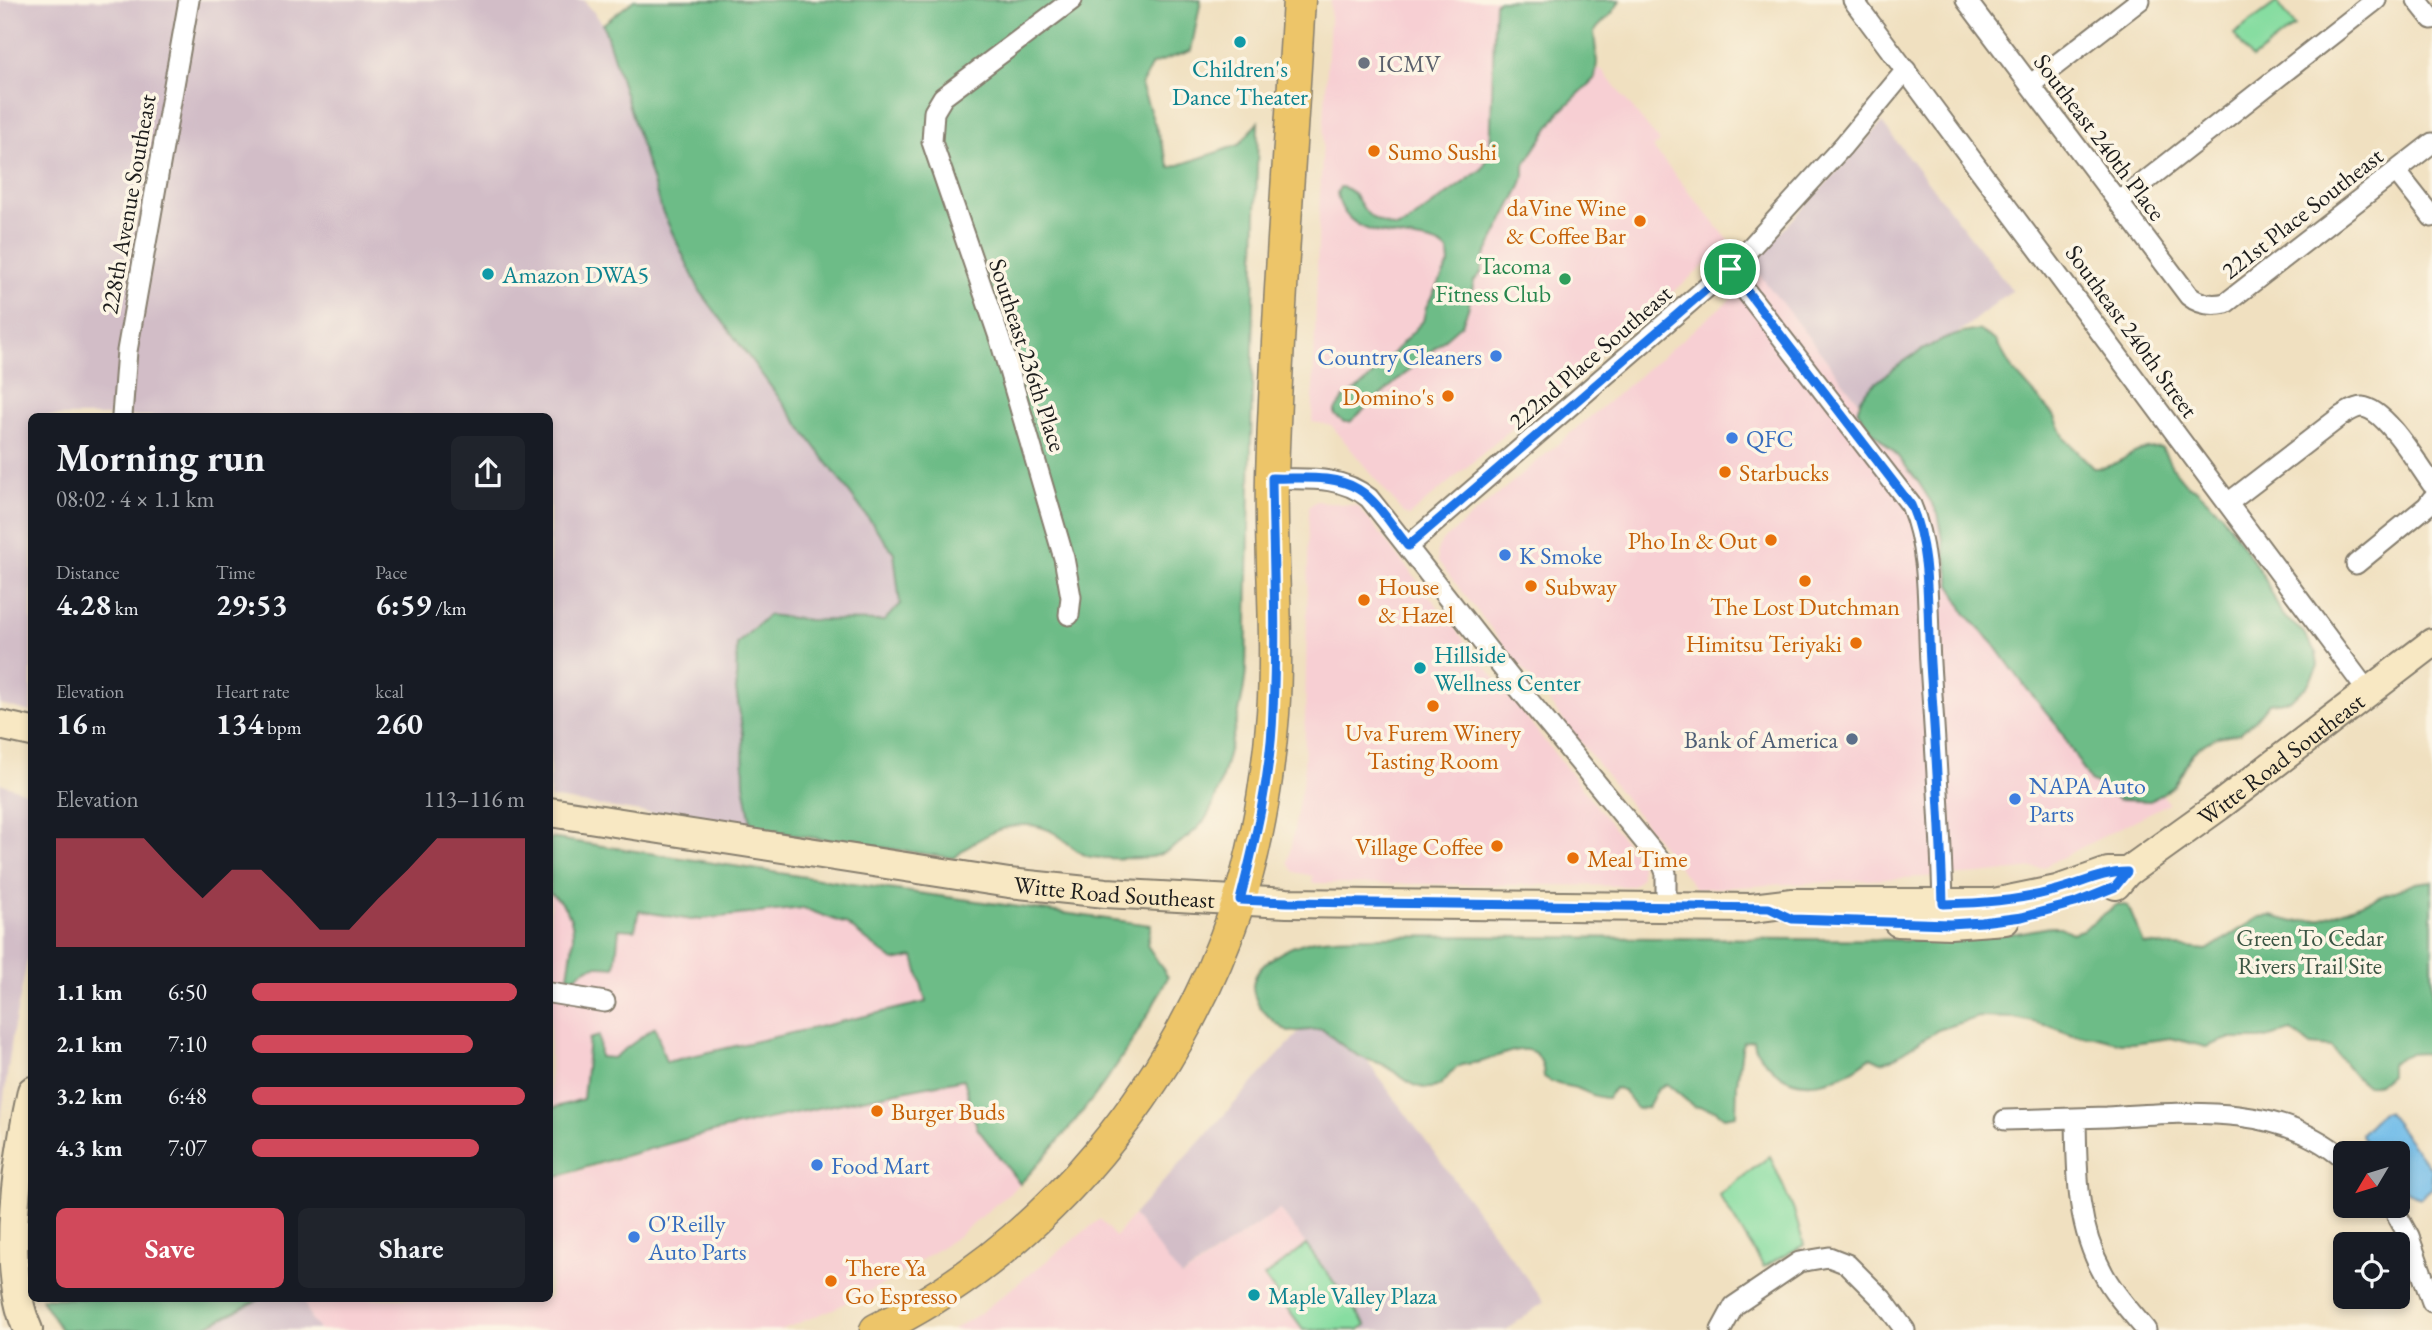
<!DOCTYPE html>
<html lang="en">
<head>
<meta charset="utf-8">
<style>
	body { margin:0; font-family:"EB Garamond",serif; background:#20242c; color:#f1f3f6; height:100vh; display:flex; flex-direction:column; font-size:26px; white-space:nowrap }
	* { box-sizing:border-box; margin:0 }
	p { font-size:23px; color:#9ea1a6 }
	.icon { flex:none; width:38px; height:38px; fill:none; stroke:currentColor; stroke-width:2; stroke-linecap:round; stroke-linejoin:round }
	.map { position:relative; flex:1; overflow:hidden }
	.details { position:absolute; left:28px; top:413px; width:525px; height:889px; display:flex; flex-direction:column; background:#171b24; border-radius:10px; box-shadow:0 4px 10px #0003 }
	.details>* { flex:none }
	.needle { width:46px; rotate:232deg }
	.controls { position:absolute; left:2333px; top:1141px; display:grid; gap:14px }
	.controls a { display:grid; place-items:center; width:77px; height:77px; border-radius:10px; background:#171b24; box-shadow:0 4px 10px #0003; font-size:35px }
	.pin { position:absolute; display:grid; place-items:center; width:60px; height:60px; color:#fff; margin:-30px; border:4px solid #fff; border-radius:50%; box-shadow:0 2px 7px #0007 }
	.round { display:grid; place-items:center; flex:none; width:74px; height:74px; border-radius:10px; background:#20242c }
	.headline { display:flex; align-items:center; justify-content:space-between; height:119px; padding:0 28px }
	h1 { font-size:38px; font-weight:700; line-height:52px }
	.figures { display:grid; grid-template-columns:repeat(3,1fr); gap:10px; height:119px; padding:7px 28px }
	.figures div { display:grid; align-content:center }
	.figures b { font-size:30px; font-weight:700 }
	.figures small { font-size:19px; font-weight:400 }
	.figures p { font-size:19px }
	.chart { height:196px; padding:14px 28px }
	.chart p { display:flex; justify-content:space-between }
	.chart svg { width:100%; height:126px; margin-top:7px; fill:#d1495b; opacity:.7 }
	.cta { display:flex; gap:14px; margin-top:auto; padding:14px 28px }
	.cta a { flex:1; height:80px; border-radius:10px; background:#d1495b; color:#fff; font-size:28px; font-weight:700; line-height:80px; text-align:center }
	.cta a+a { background:#20242c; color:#f1f3f6 }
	ul { padding:0 28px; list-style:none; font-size:23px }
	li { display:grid; grid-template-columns:112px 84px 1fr; align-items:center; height:52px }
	li i { height:18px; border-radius:9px; background:#d1495b }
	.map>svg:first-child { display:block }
	.built { fill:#f7cfd3 }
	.industrial { fill:#d2bdc7 }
	.green { fill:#87dda1; stroke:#527c5e; stroke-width:2 }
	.forest { fill:#6dbc87; stroke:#446c52; stroke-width:2 }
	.water { fill:#6fbce9; stroke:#466c82; stroke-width:2 }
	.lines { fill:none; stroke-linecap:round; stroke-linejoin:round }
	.street-casing { stroke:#867e6e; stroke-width:23 }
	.secondary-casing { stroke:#867e6e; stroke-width:32 }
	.primary-casing { stroke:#867e6e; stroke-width:35 }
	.street { stroke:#fff; stroke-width:19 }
	.secondary { stroke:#f8e8c3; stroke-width:28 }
	.primary { stroke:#edc569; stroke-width:32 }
	.route-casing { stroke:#fff; stroke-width:14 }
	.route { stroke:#1a73e8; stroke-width:9 }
	.culture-dot { fill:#0f9aa8; stroke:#fcf5e5; stroke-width:2.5 }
	.worship-dot { fill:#6b7280; stroke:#fcf5e5; stroke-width:2.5 }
	.food-dot { fill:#e8710a; stroke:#fcf5e5; stroke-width:2.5 }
	.leisure-dot { fill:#2e9e5b; stroke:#fcf5e5; stroke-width:2.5 }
	.shop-dot { fill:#3f7fe0; stroke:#fcf5e5; stroke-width:2.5 }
	.service-dot { fill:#5c6f8a; stroke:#fcf5e5; stroke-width:2.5 }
	.labels { text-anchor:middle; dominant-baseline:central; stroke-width:7; stroke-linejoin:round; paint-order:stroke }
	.worship-label { font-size:24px; fill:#5b616d; stroke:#fcf5e5; text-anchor:start }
	.culture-label { font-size:24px; fill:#0d838f; stroke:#fcf5e5; text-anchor:start }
	.street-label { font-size:24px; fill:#1c1c1c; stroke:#fcf5e5 }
	.food-label { font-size:24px; fill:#c56008; stroke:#fcf5e5; text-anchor:start }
	.leisure-label { font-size:24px; fill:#27864d; stroke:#fcf5e5; text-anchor:end }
	.shop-label { font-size:24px; fill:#366cbe; stroke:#fcf5e5; text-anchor:start }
	.service-label { font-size:24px; fill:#4e5e75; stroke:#fcf5e5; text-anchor:end }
	.park-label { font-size:24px; fill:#3c5644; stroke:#fcf5e5 }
</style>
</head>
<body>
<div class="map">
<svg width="2432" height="1330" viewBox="0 0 2432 1330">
	<rect width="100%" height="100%" fill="#fcf5e5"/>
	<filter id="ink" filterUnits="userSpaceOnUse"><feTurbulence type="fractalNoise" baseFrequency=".0143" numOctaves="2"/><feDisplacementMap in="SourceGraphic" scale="14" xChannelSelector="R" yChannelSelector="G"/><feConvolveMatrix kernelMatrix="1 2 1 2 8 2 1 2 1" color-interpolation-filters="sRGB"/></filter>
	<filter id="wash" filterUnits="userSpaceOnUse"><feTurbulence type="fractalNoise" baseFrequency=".00686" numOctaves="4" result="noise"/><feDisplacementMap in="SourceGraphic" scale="28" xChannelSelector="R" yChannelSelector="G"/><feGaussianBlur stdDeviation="1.57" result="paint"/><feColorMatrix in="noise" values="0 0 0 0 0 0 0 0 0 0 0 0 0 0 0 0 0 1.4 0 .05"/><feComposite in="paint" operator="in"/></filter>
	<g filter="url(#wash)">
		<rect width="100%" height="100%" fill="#f0e0c0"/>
		<!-- built -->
		<path class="built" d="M 1331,0 L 1500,0 L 1493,166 L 1459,242 L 1553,107 L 1600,68 L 1660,142 L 1653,148 L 1731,243 L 1409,516 L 1404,514 L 1331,425 L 1312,422 L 1319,211 Z
			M 1760,274 L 2169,803 L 2043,867 L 1979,874 L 1696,889 L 1438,561 L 1437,550 L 1441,542 Z
			M 1317,501 L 1358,506 L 1641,862 L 1641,878 L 1633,886 L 1312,883 L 1313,876 L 1294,872 L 1288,863 L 1304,774 L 1309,506 Z
			M 550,893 L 558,899 L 570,915 L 575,932 L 568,975 L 575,977 L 585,968 L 600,966 L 619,928 L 639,911 L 691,920 L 803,908 L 846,924 L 894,961 L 914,957 L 926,1003 L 666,1062 L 600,1057 L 583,1099 L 550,1109 Z
			M 964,1079 L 977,1128 L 1020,1184 L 958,1236 L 886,1283 L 833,1309 L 781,1330 L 319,1330 L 311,1319 L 303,1299 L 550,1298 L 550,1180 L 689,1138 L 809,1109 Z
			M 1280,1209 L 1366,1325 L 1363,1330 L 952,1330 L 979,1314 L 1100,1219 L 1115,1237 L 1133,1215 L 1182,1277 Z"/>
		<!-- industrial -->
		<path class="industrial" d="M 0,0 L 584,0 L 603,24 L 662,211 L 700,291 L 893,553 L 900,604 L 884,621 L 809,620 L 768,615 L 736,690 L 743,734 L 744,784 L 752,829 L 550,798 L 550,416 L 32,416 L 31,712 L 0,704 Z
			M 1882,123 L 2012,290 L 1864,408 L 1755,269 L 1755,260 Z
			M 0,783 L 31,794 L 32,938 L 13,1031 L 0,1126 Z
			M 1325,1004 L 1544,1302 L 1506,1330 L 1363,1330 L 1365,1325 L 1280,1209 L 1181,1277 L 1133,1215 Z
			M 261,1298 L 303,1299 L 311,1319 L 319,1330 L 200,1330 Z"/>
		<!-- green -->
		<path class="green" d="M 2277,2 L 2295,26 L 2252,59 L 2234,34 Z
			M 1770,1156 L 1794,1211 L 1804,1245 L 1764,1267 L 1719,1195 Z
			M 1306,1245 L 1366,1325 L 1358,1330 L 1303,1330 L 1264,1277 Z"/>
		<!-- forest -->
		<path class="forest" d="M 634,0 L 1103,0 L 1105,4 L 1134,0 L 1201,0 L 1191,51 L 1152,64 L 1141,85 L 1170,168 L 1239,145 L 1258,122 L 1246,669 C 1244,696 1237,721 1230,747 C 1224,768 1218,799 1206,818 C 1198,831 1170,852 1155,856 C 1145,859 1102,859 1091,857 C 1078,855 1067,841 1056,834 C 1021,812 980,835 954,858 L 752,829 L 744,784 L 743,734 L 736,690 L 737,644 L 768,615 L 809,620 L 884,621 L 900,604 L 894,553 L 700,291 L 662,211 L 603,24 Z
			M 1499,0 L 1620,0 C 1612,17 1605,18 1594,32 L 1597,62 L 1595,78 L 1559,113 L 1524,165 L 1524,176 L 1521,186 L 1484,258 L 1481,273 L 1474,281 L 1468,309 L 1462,324 L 1350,422 L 1344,422 L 1335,415 L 1335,410 L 1344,398 L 1363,385 L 1423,321 L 1426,307 L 1449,264 L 1448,252 C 1430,227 1346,251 1337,193 L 1340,187 C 1356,188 1359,206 1369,215 C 1376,222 1387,225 1396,228 L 1406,224 L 1482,169 L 1490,154 L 1495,3 Z
			M 1978,330 L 1996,341 L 2012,369 L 2055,417 L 2065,439 L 2094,468 C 2118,470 2131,445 2162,448 L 2172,467 L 2187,485 L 2196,489 L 2221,513 L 2264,577 L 2282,615 L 2303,632 L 2316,653 L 2318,666 L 2307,686 L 2290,700 L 2269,703 L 2256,719 L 2240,733 L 2217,737 L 2199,747 L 2192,754 L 2174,786 L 2150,801 L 2118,800 L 2101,786 L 2090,781 L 2057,725 L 2027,689 L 1994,644 L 1965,613 L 1951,585 L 1938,513 L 1917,480 L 1894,452 L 1870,429 L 1857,410 L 1861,399 L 1867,390 C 1900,363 1934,336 1978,330 Z
			M 550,838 L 852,884 L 1151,925 L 1147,945 L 1168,977 C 1127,1059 1082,1117 1020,1184 L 977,1128 L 964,1079 C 857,1100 751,1120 646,1150 C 614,1159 581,1167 550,1180 L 550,1109 L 583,1099 L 589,1039 L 599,1036 L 600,1057 L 613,1058 L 655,1027 L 666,1062 L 926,1002 L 914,957 L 894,961 L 846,924 L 803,908 L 691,920 L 639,911 L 635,930 L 619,929 L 615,967 C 597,965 589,964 575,977 L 568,976 C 573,940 582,917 550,893 Z
			M 2432,881 L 2432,1054 C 2415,1052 2404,1053 2390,1064 L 2390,1075 C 2369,1095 2360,1083 2346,1065 C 2341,1059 2336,1054 2332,1047 L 2310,1045 L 2292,1031 L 2261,1039 L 2228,1039 L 2206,1047 L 2171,1038 L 2133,1043 L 2121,1043 L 2094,1036 L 2072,1035 L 2050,1026 L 2015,1018 L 1979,1017 L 1938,1030 L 1892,1059 L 1881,1062 L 1871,1057 C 1843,1080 1800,1097 1771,1067 C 1762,1058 1756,1053 1753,1040 L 1743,1042 L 1737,1083 L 1736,1115 L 1724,1117 L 1715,1110 L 1693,1106 L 1667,1084 L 1658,1088 L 1648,1107 L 1637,1109 L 1624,1091 L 1614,1088 L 1608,1098 C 1594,1098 1588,1092 1576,1088 C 1564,1085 1555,1085 1544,1077 C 1542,1034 1508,1053 1484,1061 C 1475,1064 1466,1062 1458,1067 C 1446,1074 1445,1088 1429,1088 C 1410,1089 1397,1071 1382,1064 C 1375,1061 1368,1061 1361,1057 C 1346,1050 1334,1039 1322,1029 L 1288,1032 C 1274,1022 1254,1007 1253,988 C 1252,963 1292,945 1311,941 C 1334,936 1357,938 1380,937 C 1428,936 1475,936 1523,937 C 1662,938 1802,939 1941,940 L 2017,933 L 2050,927 L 2060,927 L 2072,933 L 2082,930 L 2118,904 L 2128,906 L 2144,944 L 2207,950 L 2260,917 L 2271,916 L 2294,922 L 2320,919 L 2416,883 Z
			M 41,1299 L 41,1298 L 260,1299 L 199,1330 L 61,1330 Z"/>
		<!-- water -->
		<path class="water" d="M 2382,1112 L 2387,1112 L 2432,1170 L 2432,1188 L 2420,1198 C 2396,1189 2398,1176 2398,1153 L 2375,1153 L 2362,1138 L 2361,1133 Z"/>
	</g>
	<g filter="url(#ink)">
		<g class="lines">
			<!-- street casing -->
			<g class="street-casing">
				<path id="street" d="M 1853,0 L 2368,692
					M 1966,0 L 2189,296 C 2200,305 2212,306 2226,303 L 2432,143
					M 2417,0 L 2432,19
					M 2030,85 L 2140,0
					M 2396,171 L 2432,217
					M 2119,202 L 2376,0
					M 1729,269 L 1911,505 C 1931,553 1927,611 1930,663 C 1935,743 1941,823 1943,904
					M 122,416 L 127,351 L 189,0
					M 1272,479 C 1307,479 1341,475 1369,498 L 1508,675 L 1662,863 L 1666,873 L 1666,907
					M 2228,503 L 2341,416 C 2347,413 2354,407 2362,407 C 2386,409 2418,465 2432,484
					M 1408,546 L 1742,257 L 1843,146 L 1906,70
					M 2356,564 L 2427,506 L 2432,499
					M 1069,615 L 1071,597 L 1064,558 L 1000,340 L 932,142 L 934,112 L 943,97 L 1072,0
					M 550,993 L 605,1002
					M 2076,1118 C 2077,1171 2076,1225 2103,1273 C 2114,1294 2131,1312 2146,1330
					M 2005,1120 C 2039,1119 2073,1118 2107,1117 C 2187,1112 2281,1103 2345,1160
					M 2392,1206 L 2409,1237 L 2432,1302
					M 1721,1330 L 1734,1306 L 1768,1283 L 1799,1262 L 1829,1257 L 1847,1264 L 1882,1299 L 1905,1330"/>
			</g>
			<!-- secondary casing -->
			<g class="secondary-casing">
				<g id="secondary">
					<path d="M 0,725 L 32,732"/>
					<path id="s1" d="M 550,812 L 1009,883 L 1106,893 L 1287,903 L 1752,908 L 1792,903 L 1994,903 L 2057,890 L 2108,872 L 2127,872"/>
					<path id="s2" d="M 2116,885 L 2127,872 L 2219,806 L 2432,643"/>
					<path d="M 1898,922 L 1950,924 L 2005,920"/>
					<path d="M 28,1330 C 0,1266 17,1161 32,1091"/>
				</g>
			</g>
			<!-- primary casing -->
			<g class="primary-casing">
				<path id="primary" d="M 876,1330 C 1047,1247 1178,1083 1238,904 C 1258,843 1268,778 1273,714 C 1279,635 1270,555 1272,476 C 1277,317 1290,158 1299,0"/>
			</g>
			<!-- street -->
			<use href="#street" class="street"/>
			<!-- secondary -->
			<use href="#secondary" class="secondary"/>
			<!-- primary -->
			<use href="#primary" class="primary"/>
		</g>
	</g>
	<g class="lines" filter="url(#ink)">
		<!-- route casing -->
		<g class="route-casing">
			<path id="route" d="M 1730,269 L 1911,505 C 1931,551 1927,612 1930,663 C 1935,743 1941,823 1943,904 C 1981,903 2016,901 2053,891 C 2079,885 2101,872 2127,872 L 2115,887 L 2075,903 L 2022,917 L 1982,922 L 1950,924 L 1792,919 L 1769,908 L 1287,902 L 1240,900 C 1256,838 1271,774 1273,710 C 1277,633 1273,555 1272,478 C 1299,479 1333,474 1358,489 C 1378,501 1393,528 1408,546 Z"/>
		</g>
		<!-- route -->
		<use href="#route" class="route"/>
	</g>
	<!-- markers -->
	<g class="culture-dot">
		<circle cx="1240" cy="42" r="7"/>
		<circle cx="488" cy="274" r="7"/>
		<circle cx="1420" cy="668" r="7"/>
		<circle cx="1254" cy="1295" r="7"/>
	</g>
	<circle class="worship-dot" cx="1364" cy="63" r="7"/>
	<g class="food-dot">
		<circle cx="1374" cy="151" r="7"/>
		<circle cx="1640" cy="221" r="7"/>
		<circle cx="1448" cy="396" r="7"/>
		<circle cx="1725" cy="472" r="7"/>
		<circle cx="1771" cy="540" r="7"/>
		<circle cx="1805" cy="581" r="7"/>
		<circle cx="1531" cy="586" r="7"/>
		<circle cx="1364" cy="600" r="7"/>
		<circle cx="1856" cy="643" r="7"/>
		<circle cx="1433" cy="706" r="7"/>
		<circle cx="1497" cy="846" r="7"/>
		<circle cx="1573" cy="858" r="7"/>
		<circle cx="877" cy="1111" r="7"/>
		<circle cx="831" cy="1281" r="7"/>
	</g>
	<circle class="leisure-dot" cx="1565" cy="279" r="7"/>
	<g class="shop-dot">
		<circle cx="1496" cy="356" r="7"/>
		<circle cx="1732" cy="438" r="7"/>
		<circle cx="1505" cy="555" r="7"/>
		<circle cx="2015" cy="799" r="7"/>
		<circle cx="817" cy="1165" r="7"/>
		<circle cx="634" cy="1237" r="7"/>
	</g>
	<circle class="service-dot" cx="1852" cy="739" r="7"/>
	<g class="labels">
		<!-- worship labels -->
		<g class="worship-label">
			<text x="1378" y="63">ICMV</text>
		</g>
		<!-- culture labels -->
		<g class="culture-label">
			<text x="1240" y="68" text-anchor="middle">Children's<tspan x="1240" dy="28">Dance Theater</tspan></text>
			<text x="502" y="274">Amazon DWA5</text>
			<text x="1434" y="654">Hillside<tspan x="1434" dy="28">Wellness Center</tspan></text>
			<text x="1268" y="1295">Maple Valley Plaza</text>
		</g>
		<!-- street labels -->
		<g class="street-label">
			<text transform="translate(2100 137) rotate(53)">Southeast 240th Place</text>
			<text transform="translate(128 204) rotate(-80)">228th Avenue Southeast</text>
			<text transform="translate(2302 213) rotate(-38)">221st Place Southeast</text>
			<text transform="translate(2132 331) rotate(54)">Southeast 240th Street</text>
			<text transform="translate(1028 355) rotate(72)">Southeast 236th Place</text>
			<text transform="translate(1590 357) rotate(-41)">222nd Place Southeast</text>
			<text stroke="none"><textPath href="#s2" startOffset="208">Witte Road Southeast</textPath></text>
			<text stroke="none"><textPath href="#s1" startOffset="570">Witte Road Southeast</textPath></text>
		</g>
		<!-- food labels -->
		<g class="food-label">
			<text x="1388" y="151">Sumo Sushi</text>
			<text x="1626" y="207" text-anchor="end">daVine Wine<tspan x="1626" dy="28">&amp; Coffee Bar</tspan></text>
			<text x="1434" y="396" text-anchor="end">Domino's</text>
			<text x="1739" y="472">Starbucks</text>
			<text x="1757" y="540" text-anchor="end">Pho In &amp; Out</text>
			<text x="1378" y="586">House<tspan x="1378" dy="28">&amp; Hazel</tspan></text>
			<text x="1545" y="586">Subway</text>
			<text x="1805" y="606" text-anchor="middle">The Lost Dutchman</text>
			<text x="1842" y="643" text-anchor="end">Himitsu Teriyaki</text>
			<text x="1433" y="732" text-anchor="middle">Uva Furem Winery<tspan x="1433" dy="28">Tasting Room</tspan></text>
			<text x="1483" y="846" text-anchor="end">Village Coffee</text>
			<text x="1587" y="858">Meal Time</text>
			<text x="891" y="1111">Burger Buds</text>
			<text x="845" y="1267">There Ya<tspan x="845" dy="28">Go Espresso</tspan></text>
		</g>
		<!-- leisure labels -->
		<g class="leisure-label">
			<text x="1551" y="265">Tacoma<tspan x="1551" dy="28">Fitness Club</tspan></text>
		</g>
		<!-- shop labels -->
		<g class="shop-label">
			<text x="1482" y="356" text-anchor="end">Country Cleaners</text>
			<text x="1746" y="438">QFC</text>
			<text x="1519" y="555">K Smoke</text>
			<text x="2029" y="785">NAPA Auto<tspan x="2029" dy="28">Parts</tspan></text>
			<text x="831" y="1165">Food Mart</text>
			<text x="648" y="1223">O'Reilly<tspan x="648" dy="28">Auto Parts</tspan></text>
		</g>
		<!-- service labels -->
		<g class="service-label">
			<text x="1838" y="739">Bank of America</text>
		</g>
		<!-- park labels -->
		<g class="park-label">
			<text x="2310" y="937">Green To Cedar<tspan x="2310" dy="28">Rivers Trail Site</tspan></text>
		</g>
	</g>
</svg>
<div class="controls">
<a><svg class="needle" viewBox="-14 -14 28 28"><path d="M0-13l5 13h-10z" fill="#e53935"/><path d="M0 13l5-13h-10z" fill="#9ea1a6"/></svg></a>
<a><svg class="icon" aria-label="locate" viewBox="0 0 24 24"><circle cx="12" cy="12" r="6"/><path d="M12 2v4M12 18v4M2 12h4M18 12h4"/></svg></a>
</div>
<div class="pin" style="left:1730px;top:269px;background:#1e9e55"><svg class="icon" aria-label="arrive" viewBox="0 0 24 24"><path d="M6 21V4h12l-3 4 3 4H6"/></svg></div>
<section class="details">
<div class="headline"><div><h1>Morning run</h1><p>08:02 · 4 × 1.1 km</p></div><a class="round"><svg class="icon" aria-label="share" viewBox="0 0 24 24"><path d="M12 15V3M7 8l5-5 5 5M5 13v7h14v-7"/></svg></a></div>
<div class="figures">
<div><p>Distance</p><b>4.28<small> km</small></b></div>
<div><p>Time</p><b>29:53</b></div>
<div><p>Pace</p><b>6:59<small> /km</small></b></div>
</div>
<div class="figures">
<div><p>Elevation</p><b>16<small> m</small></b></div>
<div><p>Heart rate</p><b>134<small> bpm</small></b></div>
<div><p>kcal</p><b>260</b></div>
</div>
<div class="chart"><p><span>Elevation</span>113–116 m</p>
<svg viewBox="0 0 160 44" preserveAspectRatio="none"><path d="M0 44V6L10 6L20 6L30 6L40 17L50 27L60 17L70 17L80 27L90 38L100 38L110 27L120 17L130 6L140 6L150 6L160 6V44z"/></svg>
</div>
<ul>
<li><b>1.1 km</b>6:50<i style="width:97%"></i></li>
<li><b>2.1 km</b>7:10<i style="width:81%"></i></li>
<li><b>3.2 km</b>6:48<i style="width:100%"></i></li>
<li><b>4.3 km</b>7:07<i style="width:83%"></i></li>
</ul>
<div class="cta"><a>Save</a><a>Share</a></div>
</section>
</div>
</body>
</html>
